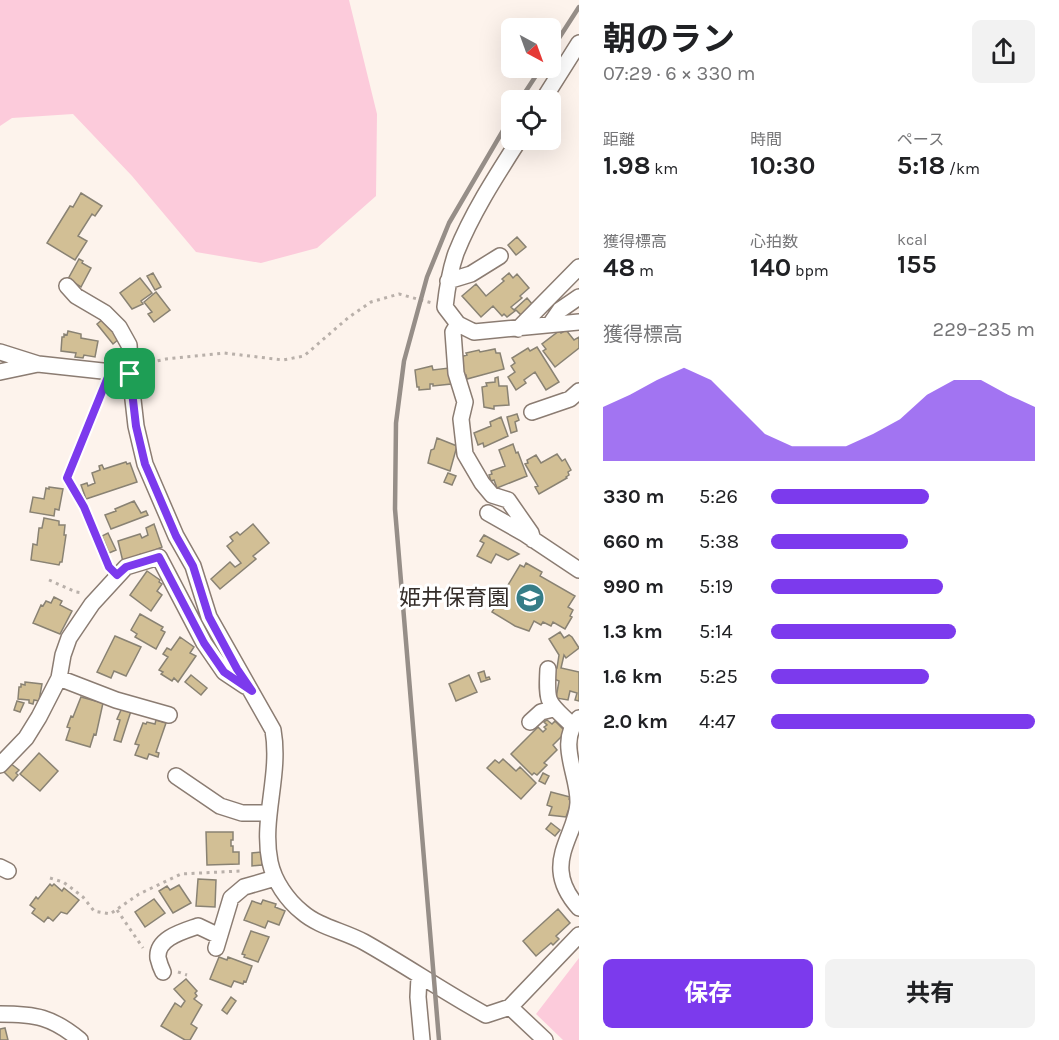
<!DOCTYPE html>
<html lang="ja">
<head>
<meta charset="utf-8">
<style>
	body { margin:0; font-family:Karla,"Noto Sans JP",sans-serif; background:#f2f2f2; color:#202124; height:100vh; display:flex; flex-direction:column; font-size:22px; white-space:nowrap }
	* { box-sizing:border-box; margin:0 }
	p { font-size:20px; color:#757577 }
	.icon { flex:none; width:33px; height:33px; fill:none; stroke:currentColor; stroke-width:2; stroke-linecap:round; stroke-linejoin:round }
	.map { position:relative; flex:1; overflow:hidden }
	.drawer { display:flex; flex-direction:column; background:#fff; width:480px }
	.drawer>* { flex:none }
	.needle { width:39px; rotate:139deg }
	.controls { position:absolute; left:501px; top:18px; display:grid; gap:12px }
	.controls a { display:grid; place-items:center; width:60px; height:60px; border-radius:9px; background:#fff; box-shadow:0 6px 24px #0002; font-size:30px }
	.pin { position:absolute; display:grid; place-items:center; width:51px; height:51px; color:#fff; margin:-26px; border-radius:12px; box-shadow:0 3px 9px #0006 }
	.round { display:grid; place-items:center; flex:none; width:63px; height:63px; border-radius:9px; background:#f2f2f2 }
	.headline { display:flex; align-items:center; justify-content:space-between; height:102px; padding:0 24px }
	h1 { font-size:33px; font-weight:700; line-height:45px }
	.figures { display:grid; grid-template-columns:repeat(3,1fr); gap:9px; height:102px; padding:6px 24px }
	.figures div { display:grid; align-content:center }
	.figures b { font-size:26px; font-weight:700 }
	.figures small { font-size:16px; font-weight:400 }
	.figures p { font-size:16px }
	.chart { height:168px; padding:12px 24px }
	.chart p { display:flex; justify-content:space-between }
	.chart svg { width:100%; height:108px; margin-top:6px; fill:#7c3aed; opacity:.7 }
	.cta { display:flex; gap:12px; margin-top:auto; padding:12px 24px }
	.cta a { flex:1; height:69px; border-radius:9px; background:#7c3aed; color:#fff; font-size:24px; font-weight:700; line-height:69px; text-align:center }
	.cta a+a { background:#f2f2f2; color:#202124 }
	ul { padding:0 24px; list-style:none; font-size:20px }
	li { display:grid; grid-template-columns:96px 72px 1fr; align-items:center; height:45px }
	li i { height:15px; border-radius:8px; background:#7c3aed }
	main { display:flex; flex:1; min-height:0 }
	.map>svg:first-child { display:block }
	.green { fill:#fccbdb }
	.building { fill:#d2bf95; stroke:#898273; stroke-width:1.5 }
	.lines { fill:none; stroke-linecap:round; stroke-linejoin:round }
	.street-casing { stroke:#8b7c72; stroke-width:18 }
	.path { stroke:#b9b0aa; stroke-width:3; stroke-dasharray:3 4.5; stroke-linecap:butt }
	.street { stroke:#fff; stroke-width:15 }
	.rail { stroke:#968e88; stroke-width:4.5 }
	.route-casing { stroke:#fff; stroke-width:12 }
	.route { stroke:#7c3aed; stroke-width:8 }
	.labels { text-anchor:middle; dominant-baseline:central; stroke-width:6; stroke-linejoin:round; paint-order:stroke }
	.poi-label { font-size:22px; fill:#352e2a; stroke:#fff; text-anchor:end }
</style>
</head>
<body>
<main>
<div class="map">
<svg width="579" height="1040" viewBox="0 0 579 1040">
	<rect width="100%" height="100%" fill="#fdf3ec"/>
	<!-- green -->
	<path class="green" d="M 0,0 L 349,0 L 377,114 L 376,196 L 317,248 L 261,263 L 196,252 L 132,176 L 73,114 L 12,118 L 0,126 Z
		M 579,958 L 579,1040 L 563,1040 L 536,1014 Z"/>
	<!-- building -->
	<path class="building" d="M 81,193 L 102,206 L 95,216 L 92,214 L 78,236 L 87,241 L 75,260 L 47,243 L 70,206 L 73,207 Z
		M 517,237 L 526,247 L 516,255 L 508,245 Z
		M 79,259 L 83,261 L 82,263 L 91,268 L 81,287 L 68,279 Z
		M 153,273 L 161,287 L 155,290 L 147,276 Z
		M 509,273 L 513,278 L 517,274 L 529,288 L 520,296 L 522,298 L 511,307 L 515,311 L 507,317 L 504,314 L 502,316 L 493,306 L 481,317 L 462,296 L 476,284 L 486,296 L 504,281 L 502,279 Z
		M 140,278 L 152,293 L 141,301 L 143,304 L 132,309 L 120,293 Z
		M 156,292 L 170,310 L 154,322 L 148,314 L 152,312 L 144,302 Z
		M 527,298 L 533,305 L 521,315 L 515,309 Z
		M 103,319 L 120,338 L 113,344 L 97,324 Z
		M 566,330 L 574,340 L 579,337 L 579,348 L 555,367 L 543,351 L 546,349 L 542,344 L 559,331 L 561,333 Z
		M 68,331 L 81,334 L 81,338 L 98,341 L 95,357 L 84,355 L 83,358 L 75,357 L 76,353 L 61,351 L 62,337 L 64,337 L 64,334 L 67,335 Z
		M 537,347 L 559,382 L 546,390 L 535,372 L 524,380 L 526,383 L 516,390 L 508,377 L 515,372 L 511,366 L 515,363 L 512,358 L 528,348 L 530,351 Z
		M 495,349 L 496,353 L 500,353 L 504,369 L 467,379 L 466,375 L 464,376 L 460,357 L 467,355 L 466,353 L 479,350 L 480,352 Z
		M 432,366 L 433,370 L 449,368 L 451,384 L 433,386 L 433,384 L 430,384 L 430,389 L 419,390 L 419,387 L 417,387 L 415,370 Z
		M 498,377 L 499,386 L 507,386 L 509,405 L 494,406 L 494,409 L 484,407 L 482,387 L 487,386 L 486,383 L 495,382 L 495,378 Z
		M 517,414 L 519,420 L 515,422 L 517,431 L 511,433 L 507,417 Z
		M 501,417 L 508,436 L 484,447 L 483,443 L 478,445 L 474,433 L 491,426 L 490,422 Z
		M 437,438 L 457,446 L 450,471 L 428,463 L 431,450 L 434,449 Z
		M 513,444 L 516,453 L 518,452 L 527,476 L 497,488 L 494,480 L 491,481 L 489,475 L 492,474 L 491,471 L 505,466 L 499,450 Z
		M 557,454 L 562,461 L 565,459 L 571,470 L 568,472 L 569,475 L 566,477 L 567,478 L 539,494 L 535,487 L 538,486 L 525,464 L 528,463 L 527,460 L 536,455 L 541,463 Z
		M 126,462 L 127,464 L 130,463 L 137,482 L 86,499 L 81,485 L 87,483 L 88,486 L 95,483 L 92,473 L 100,470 L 99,466 L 102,465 L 104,469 Z
		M 448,473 L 456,476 L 452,485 L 444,482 Z
		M 49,487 L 63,489 L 59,510 L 55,509 L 54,516 L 30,512 L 33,497 L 44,499 L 46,488 L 49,489 Z
		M 134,501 L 141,513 L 146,511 L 148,515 L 111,529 L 105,515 L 116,511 L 115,509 Z
		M 44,518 L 59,521 L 59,525 L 65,525 L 64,535 L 66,535 L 62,562 L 60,562 L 59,565 L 31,560 L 33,544 L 37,545 L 39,528 L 42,528 Z
		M 154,524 L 162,547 L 146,554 L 143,557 L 141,554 L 123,562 L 118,541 L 140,534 L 142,538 L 148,535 L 146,528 Z
		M 253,524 L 269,543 L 253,556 L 256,559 L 220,589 L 211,579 L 230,562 L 235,567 L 241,563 L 227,546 L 233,541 L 230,537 L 237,532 L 240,535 Z
		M 108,533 L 116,550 L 109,553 L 102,536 Z
		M 484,535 L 519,554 L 508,560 L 496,554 L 491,563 L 477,556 L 484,543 L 480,541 Z
		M 526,563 L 542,572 L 540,576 L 575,596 L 568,607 L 573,610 L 570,616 L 572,617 L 565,629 L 553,622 L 551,626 L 543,622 L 541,625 L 534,621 L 529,631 L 515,626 L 492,612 L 520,565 L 524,567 Z
		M 147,571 L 160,580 L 159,582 L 162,584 L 157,591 L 162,595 L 151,611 L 130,595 Z
		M 54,597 L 62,601 L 60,605 L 72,611 L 60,634 L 33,623 L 41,605 L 43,606 L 46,601 L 51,603 Z
		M 140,614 L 163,627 L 161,630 L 165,632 L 156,649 L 135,637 L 137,634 L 131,630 Z
		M 560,632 L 564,638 L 569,635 L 572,637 L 579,648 L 566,658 L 564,655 L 561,668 L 579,672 L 579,701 L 575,700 L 577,693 L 570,691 L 568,700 L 556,698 L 559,681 L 554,679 L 554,668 L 557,668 L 559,655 L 549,639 Z
		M 115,636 L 141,647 L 126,676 L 114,671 L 111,678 L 97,672 Z
		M 180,637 L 194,647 L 190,653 L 196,656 L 178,682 L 174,678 L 172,681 L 161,674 L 163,672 L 159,670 L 168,657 L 163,654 L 167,648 L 171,650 Z
		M 484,671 L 486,678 L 489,677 L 490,679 L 481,682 L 478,673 Z
		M 191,675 L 207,688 L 201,695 L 185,682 Z
		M 469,675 L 477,692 L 456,701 L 449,684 Z
		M 25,682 L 42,684 L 39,701 L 34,700 L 33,704 L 29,703 L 29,700 L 18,699 L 19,687 L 21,687 L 21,684 L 25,685 Z
		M 81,697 L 103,703 L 96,735 L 94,734 L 90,747 L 66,740 L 70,728 L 67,727 L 71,716 L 73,717 Z
		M 17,701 L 24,703 L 20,712 L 14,710 Z
		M 122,708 L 131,711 L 121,742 L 114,740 L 120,720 L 117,719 Z
		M 156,720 L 166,723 L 156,752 L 159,753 L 158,757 L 149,754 L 147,759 L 135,755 L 139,745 L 135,744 L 143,723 L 146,724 L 147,722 L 155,724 Z
		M 547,720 L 552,724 L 555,721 L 566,732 L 553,745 L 557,750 L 544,763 L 547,765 L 537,775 L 534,773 L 532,775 L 511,754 L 538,727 L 543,732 L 546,729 L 544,727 L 547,725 L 544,722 Z
		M 39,753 L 58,771 L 40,791 L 20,774 Z
		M 503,759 L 516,771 L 520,767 L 536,783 L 521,799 L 487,768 L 495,760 L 499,763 Z
		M 10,763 L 19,770 L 16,773 L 18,775 L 13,781 L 3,771 Z
		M 543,773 L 549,776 L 545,784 L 539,781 Z
		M 551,792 L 570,797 L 569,799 L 572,800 L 566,817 L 549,815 L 552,807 L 547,805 Z
		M 551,823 L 560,830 L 555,836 L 546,829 Z
		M 206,832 L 233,832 L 233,840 L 231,840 L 231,846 L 233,846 L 233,852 L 239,852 L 239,864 L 207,865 Z
		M 261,852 L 262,865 L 252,866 L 252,853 Z
		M 198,879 L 216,880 L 215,907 L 196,906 Z
		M 50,884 L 52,886 L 54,884 L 62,891 L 64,888 L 79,900 L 67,914 L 61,912 L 53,921 L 48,917 L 44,922 L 32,913 L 35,909 L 30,905 L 36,897 L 38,899 Z
		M 179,885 L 191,903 L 173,913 L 159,891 L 167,886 L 170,890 Z
		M 154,899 L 165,913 L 145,927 L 135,912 Z
		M 263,900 L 276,904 L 275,907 L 285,911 L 279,925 L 268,921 L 265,928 L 244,920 L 252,901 L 261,904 Z
		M 558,909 L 570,923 L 556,936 L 559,939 L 553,945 L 551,943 L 536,956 L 523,941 Z
		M 251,931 L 269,937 L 258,962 L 244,957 L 245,955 L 242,954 Z
		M 219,957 L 227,960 L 228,957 L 252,966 L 246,982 L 244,981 L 243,984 L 234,981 L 231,987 L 210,979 Z
		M 186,979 L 197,991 L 195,993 L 197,996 L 194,999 L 202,1005 L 191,1024 L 197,1028 L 190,1040 L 185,1040 L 161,1026 L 175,1003 L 181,1007 L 185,1001 L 174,989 Z
		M 231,997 L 236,1001 L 227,1014 L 222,1010 Z
		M 5,1028 L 8,1040 L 0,1040 L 0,1029 Z"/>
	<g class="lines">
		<!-- street casing -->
		<g class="street-casing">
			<path id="street" d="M 543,100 L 579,43
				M 519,140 C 496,176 472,213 456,253 C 450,270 447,289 445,307 L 458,324 L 474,332 L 579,322
				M 448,281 L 471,274 L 500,256
				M 67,286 L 76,296 L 105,313 L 119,327 L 129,345 L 131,382 L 136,426 L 145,464 L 176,536 L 193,566 L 209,617 L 273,730 C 281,775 261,819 270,862 C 274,881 287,900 302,912 C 319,927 344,931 364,942 C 405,965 444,992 486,1015 L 510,1007 L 579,935
				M 551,323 L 560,310 L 579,297
				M 458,324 L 453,332 L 456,373 L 465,402 L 461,419 L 465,454 L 482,483 L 492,495 L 508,500 L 531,533 L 533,540
				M 518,329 L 579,267
				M 0,352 L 38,364 L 130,374
				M 0,372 L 38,364
				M 532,412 L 570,399 L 579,391
				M 488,513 L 525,534 L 579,570
				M 548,669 C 546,705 548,702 572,725
				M 59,678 L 116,700 L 169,715
				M 579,718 C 556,742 579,775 578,803 C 577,826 559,847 561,871 C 562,885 570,898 579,908
				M 530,722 L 541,712 L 553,709
				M 0,765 L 26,738 L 39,717 L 59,678 L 63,655 L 69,638 L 92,604 L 126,567 L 159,557 L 204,643 L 224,672 L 245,686
				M 176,776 L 220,806 L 242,813 L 269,813
				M 0,867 L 8,871
				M 216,948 L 231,898 L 244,887 L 275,878
				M 163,972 C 161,968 159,962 158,958 C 156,938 184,931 198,926 L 219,936
				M 419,977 L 418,997 L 422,1040
				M 510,1007 L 545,1040
				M 0,1014 C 36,1014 52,1017 80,1040"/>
		</g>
		<!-- path -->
		<path class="path" d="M 143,364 L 166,359 L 224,353 L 283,360 L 304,356 L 349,317 L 371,302 L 399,294 L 432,303
			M 105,385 L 67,478 L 84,507 L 109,565
			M 49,580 L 76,592 L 83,593
			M 50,878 L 63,882 L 70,887 L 83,897 L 94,911 L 110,914 L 139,894 L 181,874 L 240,871
			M 117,910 L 143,948
			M 178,972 L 187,975"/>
		<!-- street -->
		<use href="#street" class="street"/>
		<!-- rail -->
		<path class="rail" d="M 550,52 L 579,7
			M 520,100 L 541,68
			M 439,1040 L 395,509 L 396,423 L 404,361 L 427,277 L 449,223 L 512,115"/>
	</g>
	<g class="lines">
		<!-- route casing -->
		<g class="route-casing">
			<path id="route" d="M 110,372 L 130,374 L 136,426 L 145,464 L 176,536 L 193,566 L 209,617 L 237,669 L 252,691 L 224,672 L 204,643 L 159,557 L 126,567 L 117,575 L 109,567 L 84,507 L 67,478 Z"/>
		</g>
		<!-- route -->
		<use href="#route" class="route"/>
	</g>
	<!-- icons -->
	<defs>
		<g id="school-disc" transform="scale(1.5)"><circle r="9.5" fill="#367d87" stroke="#fff"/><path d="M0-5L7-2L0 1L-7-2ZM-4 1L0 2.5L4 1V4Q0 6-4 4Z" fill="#fff"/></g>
	</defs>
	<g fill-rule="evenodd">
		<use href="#school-disc" x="530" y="598"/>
	</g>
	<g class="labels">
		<!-- poi labels -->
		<g class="poi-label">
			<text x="509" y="598">姫井保育園</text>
		</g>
	</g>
</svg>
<div class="controls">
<a><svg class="needle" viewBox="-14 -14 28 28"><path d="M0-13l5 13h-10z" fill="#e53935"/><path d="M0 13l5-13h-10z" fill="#757577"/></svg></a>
<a><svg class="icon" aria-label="locate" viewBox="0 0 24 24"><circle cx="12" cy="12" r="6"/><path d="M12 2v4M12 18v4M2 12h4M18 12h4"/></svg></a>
</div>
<div class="pin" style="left:130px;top:374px;background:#1e9e55"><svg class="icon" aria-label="arrive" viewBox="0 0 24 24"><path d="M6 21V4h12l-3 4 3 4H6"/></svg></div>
</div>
<section class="drawer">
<div class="headline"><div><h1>朝のラン</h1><p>07:29 · 6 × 330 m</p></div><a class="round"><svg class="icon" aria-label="share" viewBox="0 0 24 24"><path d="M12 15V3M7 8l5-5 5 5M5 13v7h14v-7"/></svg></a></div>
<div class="figures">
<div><p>距離</p><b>1.98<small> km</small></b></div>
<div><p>時間</p><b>10:30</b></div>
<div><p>ペース</p><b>5:18<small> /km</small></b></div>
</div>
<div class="figures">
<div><p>獲得標高</p><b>48<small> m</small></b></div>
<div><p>心拍数</p><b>140<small> bpm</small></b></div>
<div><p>kcal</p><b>155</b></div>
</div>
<div class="chart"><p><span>獲得標高</span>229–235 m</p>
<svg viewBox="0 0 160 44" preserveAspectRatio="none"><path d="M0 44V22L10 17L20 11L30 6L40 11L50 22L60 33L70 38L80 38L90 38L100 33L110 27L120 17L130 11L140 11L150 17L160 22V44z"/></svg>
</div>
<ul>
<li><b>330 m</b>5:26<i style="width:60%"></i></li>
<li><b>660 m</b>5:38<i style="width:52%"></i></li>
<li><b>990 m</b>5:19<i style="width:65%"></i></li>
<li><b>1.3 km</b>5:14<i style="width:70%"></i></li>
<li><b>1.6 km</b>5:25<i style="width:60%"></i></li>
<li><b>2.0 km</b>4:47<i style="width:100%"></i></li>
</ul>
<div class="cta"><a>保存</a><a>共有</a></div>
</section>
</main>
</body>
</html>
